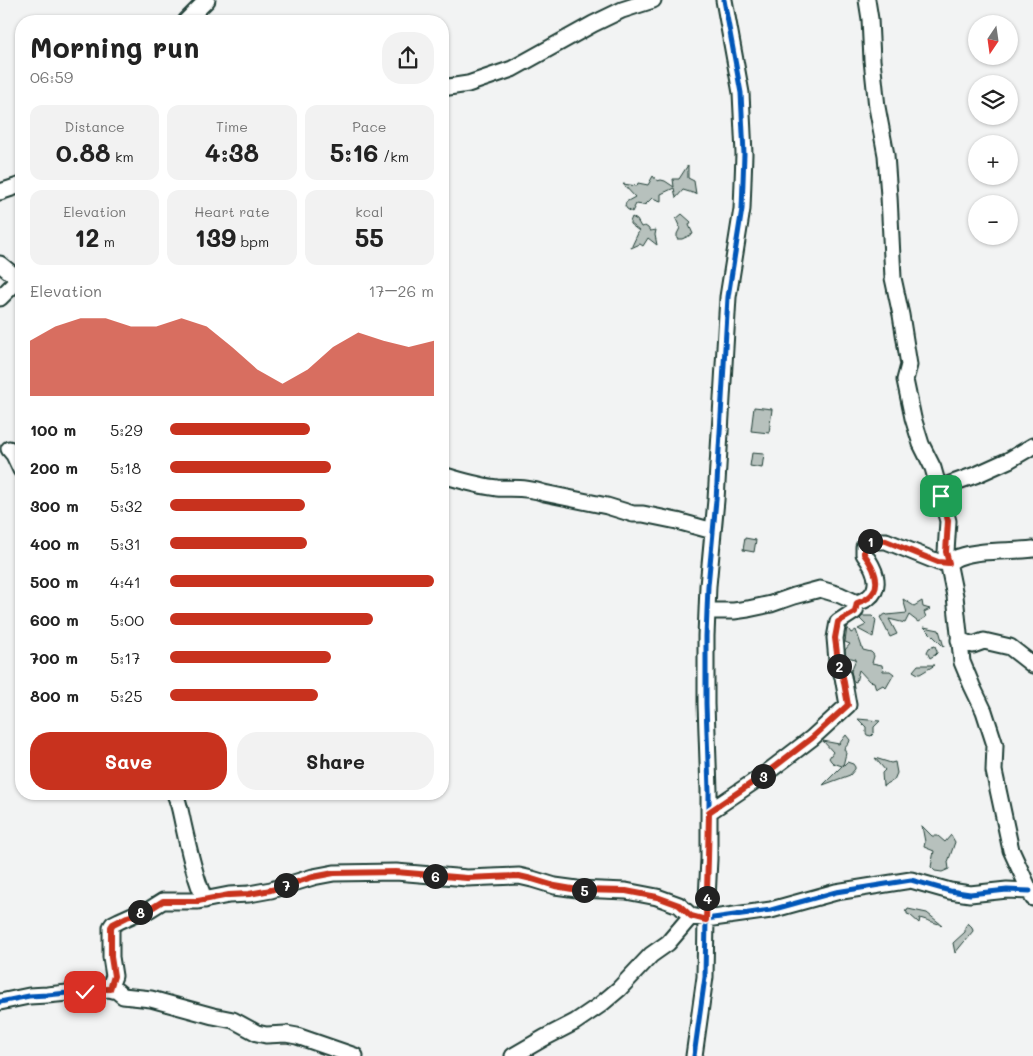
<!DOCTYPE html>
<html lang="en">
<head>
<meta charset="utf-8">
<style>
	body { margin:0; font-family:Mali,sans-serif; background:#f2f2f2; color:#222; height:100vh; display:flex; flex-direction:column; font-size:19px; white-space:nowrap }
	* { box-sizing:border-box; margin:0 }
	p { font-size:16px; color:#767676 }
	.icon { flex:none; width:28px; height:28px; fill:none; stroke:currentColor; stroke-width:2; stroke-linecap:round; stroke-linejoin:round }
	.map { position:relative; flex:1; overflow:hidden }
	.panel { position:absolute; left:15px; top:15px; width:434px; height:785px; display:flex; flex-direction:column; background:#fff; border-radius:20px; box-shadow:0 1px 4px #0004 }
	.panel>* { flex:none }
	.needle { width:32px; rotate:193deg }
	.tools { position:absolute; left:968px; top:15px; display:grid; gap:10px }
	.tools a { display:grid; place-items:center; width:50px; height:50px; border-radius:50%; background:#fff; box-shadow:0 1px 4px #0004; font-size:25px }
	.pin { position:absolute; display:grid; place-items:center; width:42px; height:42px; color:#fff; margin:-21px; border-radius:10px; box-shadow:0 2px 8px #0006 }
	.km { position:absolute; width:25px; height:25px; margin:-12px; border-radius:50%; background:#222; color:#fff; font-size:14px; line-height:25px; text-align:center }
	.round { display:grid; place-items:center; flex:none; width:52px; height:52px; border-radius:20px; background:#f2f2f2 }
	.overview { display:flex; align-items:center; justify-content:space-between; height:85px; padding:0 15px }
	h1 { font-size:28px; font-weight:700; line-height:38px }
	.metrics { display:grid; grid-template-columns:repeat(3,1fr); gap:8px; height:85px; padding:5px 15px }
	.metrics div { display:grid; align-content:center; border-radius:12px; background:#f2f2f2; text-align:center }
	.metrics b { font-size:25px; font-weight:700 }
	.metrics small { font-size:14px; font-weight:400 }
	.metrics p { font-size:14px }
	.chart { height:140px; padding:10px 15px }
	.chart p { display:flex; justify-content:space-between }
	.chart svg { width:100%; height:90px; margin-top:5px; fill:#c8321e; opacity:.7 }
	.action { display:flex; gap:10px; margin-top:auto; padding:10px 15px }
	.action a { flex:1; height:58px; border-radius:20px; background:#c8321e; color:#fff; font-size:20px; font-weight:700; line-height:58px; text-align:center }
	.action a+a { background:#f2f2f2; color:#222 }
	ul { padding:0 15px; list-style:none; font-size:16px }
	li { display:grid; grid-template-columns:80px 60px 1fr; align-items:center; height:38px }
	li i { height:12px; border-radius:6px; background:#c8321e }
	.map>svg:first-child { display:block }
	.building { fill:#b7c1bd; stroke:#1f3d34 }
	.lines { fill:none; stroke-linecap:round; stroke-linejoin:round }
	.minor-casing { stroke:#1f3d34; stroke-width:19 }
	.minor { stroke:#fff; stroke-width:15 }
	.cycleway-casing { stroke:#fff; stroke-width:8 }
	.cycleway { stroke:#0057b8; stroke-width:5 }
	.route-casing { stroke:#fff; stroke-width:10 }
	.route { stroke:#c8321e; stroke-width:6 }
</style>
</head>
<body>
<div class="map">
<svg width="1033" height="1056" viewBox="0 0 1033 1056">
	<rect width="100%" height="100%" fill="#f2f3f3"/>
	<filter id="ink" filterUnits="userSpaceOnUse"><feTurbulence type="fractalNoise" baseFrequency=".02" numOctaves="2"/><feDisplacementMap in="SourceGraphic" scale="10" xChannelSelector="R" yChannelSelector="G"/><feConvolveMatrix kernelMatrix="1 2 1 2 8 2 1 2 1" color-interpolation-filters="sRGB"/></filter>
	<g filter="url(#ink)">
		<!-- building -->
		<path class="building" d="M 688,165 L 688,178 L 694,181 L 696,194 L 683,190 L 676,198 L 674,188 L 661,194 L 661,201 L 652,198 L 646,204 L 643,205 L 636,204 L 632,212 L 627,209 L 625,206 L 626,202 L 635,197 L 623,184 L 637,186 L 638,183 L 648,185 L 653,176 L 657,181 L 661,180 L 665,181 L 674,187 L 673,179 L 679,179 Z
			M 682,214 L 691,222 L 689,225 L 693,234 L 682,239 L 677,239 L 677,234 L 680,228 L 676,219 Z
			M 632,217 L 637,220 L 641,227 L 645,226 L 648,228 L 650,231 L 656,230 L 655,235 L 657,245 L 648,238 L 643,246 L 640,244 L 631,248 L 639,231 L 630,224 L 630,222 Z
			M 754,407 L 772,409 L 769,433 L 751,431 Z
			M 752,453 L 764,454 L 762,468 L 750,466 Z
			M 745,538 L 756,540 L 754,552 L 743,550 Z
			M 903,599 L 914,606 L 922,601 L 923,607 L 930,609 L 924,612 L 926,617 L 918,622 L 909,615 L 905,623 L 889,619 L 897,634 L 890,637 L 880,617 L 886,614 L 887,615 L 907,613 Z
			M 862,616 L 872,616 L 876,620 L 873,637 L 858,629 L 866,625 L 860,619 Z
			M 847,627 L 851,633 L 856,630 L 863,650 L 871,652 L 873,654 L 874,656 L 872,663 L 882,665 L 883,671 L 890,671 L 894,674 L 886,688 L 883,685 L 876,689 L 874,682 L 869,681 L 859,670 L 856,682 L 853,681 L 851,671 L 856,659 L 846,657 L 845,650 L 850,644 L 845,642 Z
			M 924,627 L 939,630 L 944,647 Z
			M 935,646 L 937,651 L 937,653 L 935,655 L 930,658 L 927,652 L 929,648 Z
			M 918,665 L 935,665 L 920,674 L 918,674 L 913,671 Z
			M 858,719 L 880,721 L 874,727 L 874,733 L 871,736 L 867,735 L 866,733 L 866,727 Z
			M 846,735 L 850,740 L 849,743 L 844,749 L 846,753 L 843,766 L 847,762 L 853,764 L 855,767 L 855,769 L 850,775 L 823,785 L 842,766 L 833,763 L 831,761 L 829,758 L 833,752 L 823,741 L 839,744 Z
			M 875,758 L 891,763 L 895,762 L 897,773 L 894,780 L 883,786 L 882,773 L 885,770 Z
			M 922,826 L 932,836 L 938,836 L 945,842 L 951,835 L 955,842 L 948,862 L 949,869 L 942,872 L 935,871 L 931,867 L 934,851 L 924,847 L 925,842 Z
			M 908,909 L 927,913 L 942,925 L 920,918 L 919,923 L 910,915 L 907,914 L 907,912 L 905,911 L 907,911 Z
			M 968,923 L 972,927 L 973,931 L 955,953 L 953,943 L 965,932 L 965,927 Z"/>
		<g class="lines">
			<!-- minor casing -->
			<g class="minor-casing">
				<path id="minor" d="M 867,0 L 870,19 L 872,60 L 877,107 L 886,155 L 889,196 L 893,278 L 901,315 L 909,365 L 905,380 L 913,418 L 921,444 L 933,468 L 948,521 L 946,552 L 955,596 L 962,662 L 972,686 L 984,711 L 995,745 L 994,771 L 1011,850 L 1033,898
					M 186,21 L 207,0
					M 442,88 L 468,84 L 512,69 L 593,24 L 622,10 L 653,0
					M 0,192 L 21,185
					M 0,264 L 16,277 L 16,282 L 0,298
					M 9,449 L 14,455 L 21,470
					M 442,475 C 460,480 478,486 497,488 C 512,489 529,487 544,493 L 607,506 L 633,514 L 643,514 L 677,521 L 713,531
					M 939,488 L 978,474 L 1009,460 L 1033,446
					M 707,611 L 734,611 L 748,609 L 771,604 L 794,596 L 820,589 L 840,595 L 857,603 C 860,602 865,600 868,598 C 884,586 873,566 864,554 L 864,547 L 871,541 L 886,541 L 938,562 L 949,563 C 952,561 955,558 959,557 C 982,549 1009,552 1033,549
					M 959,640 L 973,645 L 984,641 L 1010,647 L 1033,665
					M 175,794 C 180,805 181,816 184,828 C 189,850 195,879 205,900
					M 709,812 L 765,774 L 812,738 L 848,705 L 843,677 L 837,661 L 835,638 L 838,622 L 855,611 L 857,603
					M 109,989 L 117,991 L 123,996 L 151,999 L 213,1016 L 233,1020 L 257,1033 L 266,1035 L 286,1034 L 297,1036 L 355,1056
					M 0,1002 L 29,996 L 47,995 L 109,989 L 114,976 L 111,957 L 111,927 L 113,924 L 119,921 L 139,912 L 147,911 L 163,901 L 198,901 L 229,895 L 249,894 L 271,890 L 313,877 L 334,873 L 396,872 L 467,878 L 519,876 L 532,879 L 555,886 L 577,889 L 626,891 L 657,897 L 679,905 L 691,916 L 706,919 L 771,910 L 836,892 L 911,880 L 950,891 L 970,894 L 1007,890 L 1030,891
					M 513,1056 L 544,1038 L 575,1022 L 600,1005 L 619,989 L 651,955 L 668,943 L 691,916
					M 694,1056 L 705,977 L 706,919 L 709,859 L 709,791 L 706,704 L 706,636 L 708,586 L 716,500 L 728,297 L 742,209 L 744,154 L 741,93 L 724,0"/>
			</g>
			<!-- minor -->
			<use href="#minor" class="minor"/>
			<!-- cycleway casing -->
			<g class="cycleway-casing">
				<path id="cycleway" d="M 0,1002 L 29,996 L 47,995 L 109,989 L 114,976 L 111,957 L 111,927 L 113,924 L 119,921 L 139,912 L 147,911 L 163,901 L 198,901 L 229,895 L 249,894 L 271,890 L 313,877 L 334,873 L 396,872 L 467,878 L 519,876 L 532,879 L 555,886 L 577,889 L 626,891 L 657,897 L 679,905 L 691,916 L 706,919 L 771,910 L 836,892 L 911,880 L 950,891 L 970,894 L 1007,890 L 1030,891
					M 694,1056 L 705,977 L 706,919 L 709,859 L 709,791 L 706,704 L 706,636 L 708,586 L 716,500 L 728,297 L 742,209 L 744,154 L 741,93 L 724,0"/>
			</g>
			<!-- cycleway -->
			<use href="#cycleway" class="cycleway"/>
		</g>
	</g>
	<g class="lines" filter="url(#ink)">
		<!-- route casing -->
		<g class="route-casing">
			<path id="route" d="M 85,992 L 102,989 L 110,989 L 114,976 L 111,957 L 111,927 L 113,924 L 127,917 L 147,911 L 163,901 L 198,901 L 229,895 L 249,894 L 271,890 L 313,877 L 334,873 L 396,872 L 467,878 L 519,876 L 532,879 L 555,886 L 578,890 L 626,891 L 657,897 L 679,905 L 691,916 L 706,920 L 708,859 L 709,812 L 765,774 L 812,738 L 848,705 L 843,677 L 838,661 L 835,638 L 838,622 L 855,612 L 857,603 C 860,602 865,600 868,598 C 884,586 873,566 864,554 L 864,547 L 871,540 L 886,541 L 938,562 L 949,563 L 946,552 L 948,521 L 941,496"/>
		</g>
		<!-- route -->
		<use href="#route" class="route"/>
	</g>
</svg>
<div class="tools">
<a><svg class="needle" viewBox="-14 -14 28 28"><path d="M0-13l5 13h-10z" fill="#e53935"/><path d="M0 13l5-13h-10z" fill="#767676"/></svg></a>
<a><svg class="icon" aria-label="layers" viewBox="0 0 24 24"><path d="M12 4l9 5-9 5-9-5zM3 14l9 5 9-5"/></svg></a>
<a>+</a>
<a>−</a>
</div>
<div class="pin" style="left:941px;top:496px;background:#1e9e55"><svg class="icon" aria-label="arrive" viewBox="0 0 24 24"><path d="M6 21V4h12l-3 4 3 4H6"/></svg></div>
<div class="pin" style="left:85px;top:992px;background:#d93025"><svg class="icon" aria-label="check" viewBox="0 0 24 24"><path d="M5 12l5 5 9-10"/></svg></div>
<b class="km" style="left:870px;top:541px">1</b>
<b class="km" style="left:839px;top:666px">2</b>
<b class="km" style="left:763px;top:776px">3</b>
<b class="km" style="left:707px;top:898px">4</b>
<b class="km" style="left:584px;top:890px">5</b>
<b class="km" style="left:435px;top:876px">6</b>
<b class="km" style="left:286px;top:885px">7</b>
<b class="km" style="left:140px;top:912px">8</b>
<section class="panel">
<div class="overview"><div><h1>Morning run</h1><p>06:59</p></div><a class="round"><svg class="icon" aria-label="share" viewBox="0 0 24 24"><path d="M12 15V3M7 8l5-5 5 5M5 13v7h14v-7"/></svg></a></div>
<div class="metrics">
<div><p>Distance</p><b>0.88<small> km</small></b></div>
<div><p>Time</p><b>4:38</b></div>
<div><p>Pace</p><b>5:16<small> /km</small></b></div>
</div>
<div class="metrics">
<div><p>Elevation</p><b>12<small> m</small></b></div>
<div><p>Heart rate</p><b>139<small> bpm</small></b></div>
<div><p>kcal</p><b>55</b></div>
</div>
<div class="chart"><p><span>Elevation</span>17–26 m</p>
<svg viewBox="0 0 160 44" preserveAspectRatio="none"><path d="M0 44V17L10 10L20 6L30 6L40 10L50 10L60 6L70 10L80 20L90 31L100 38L110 31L120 20L130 13L140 17L150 20L160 17V44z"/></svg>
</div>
<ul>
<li><b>100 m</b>5:29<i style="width:53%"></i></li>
<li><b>200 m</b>5:18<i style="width:61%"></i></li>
<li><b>300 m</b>5:32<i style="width:51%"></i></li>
<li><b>400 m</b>5:31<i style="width:52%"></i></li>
<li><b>500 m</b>4:41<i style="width:100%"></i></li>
<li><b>600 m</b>5:00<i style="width:77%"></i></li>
<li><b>700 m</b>5:17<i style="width:61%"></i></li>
<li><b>800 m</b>5:25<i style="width:56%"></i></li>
</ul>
<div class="action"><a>Save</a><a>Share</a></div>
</section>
</div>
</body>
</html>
